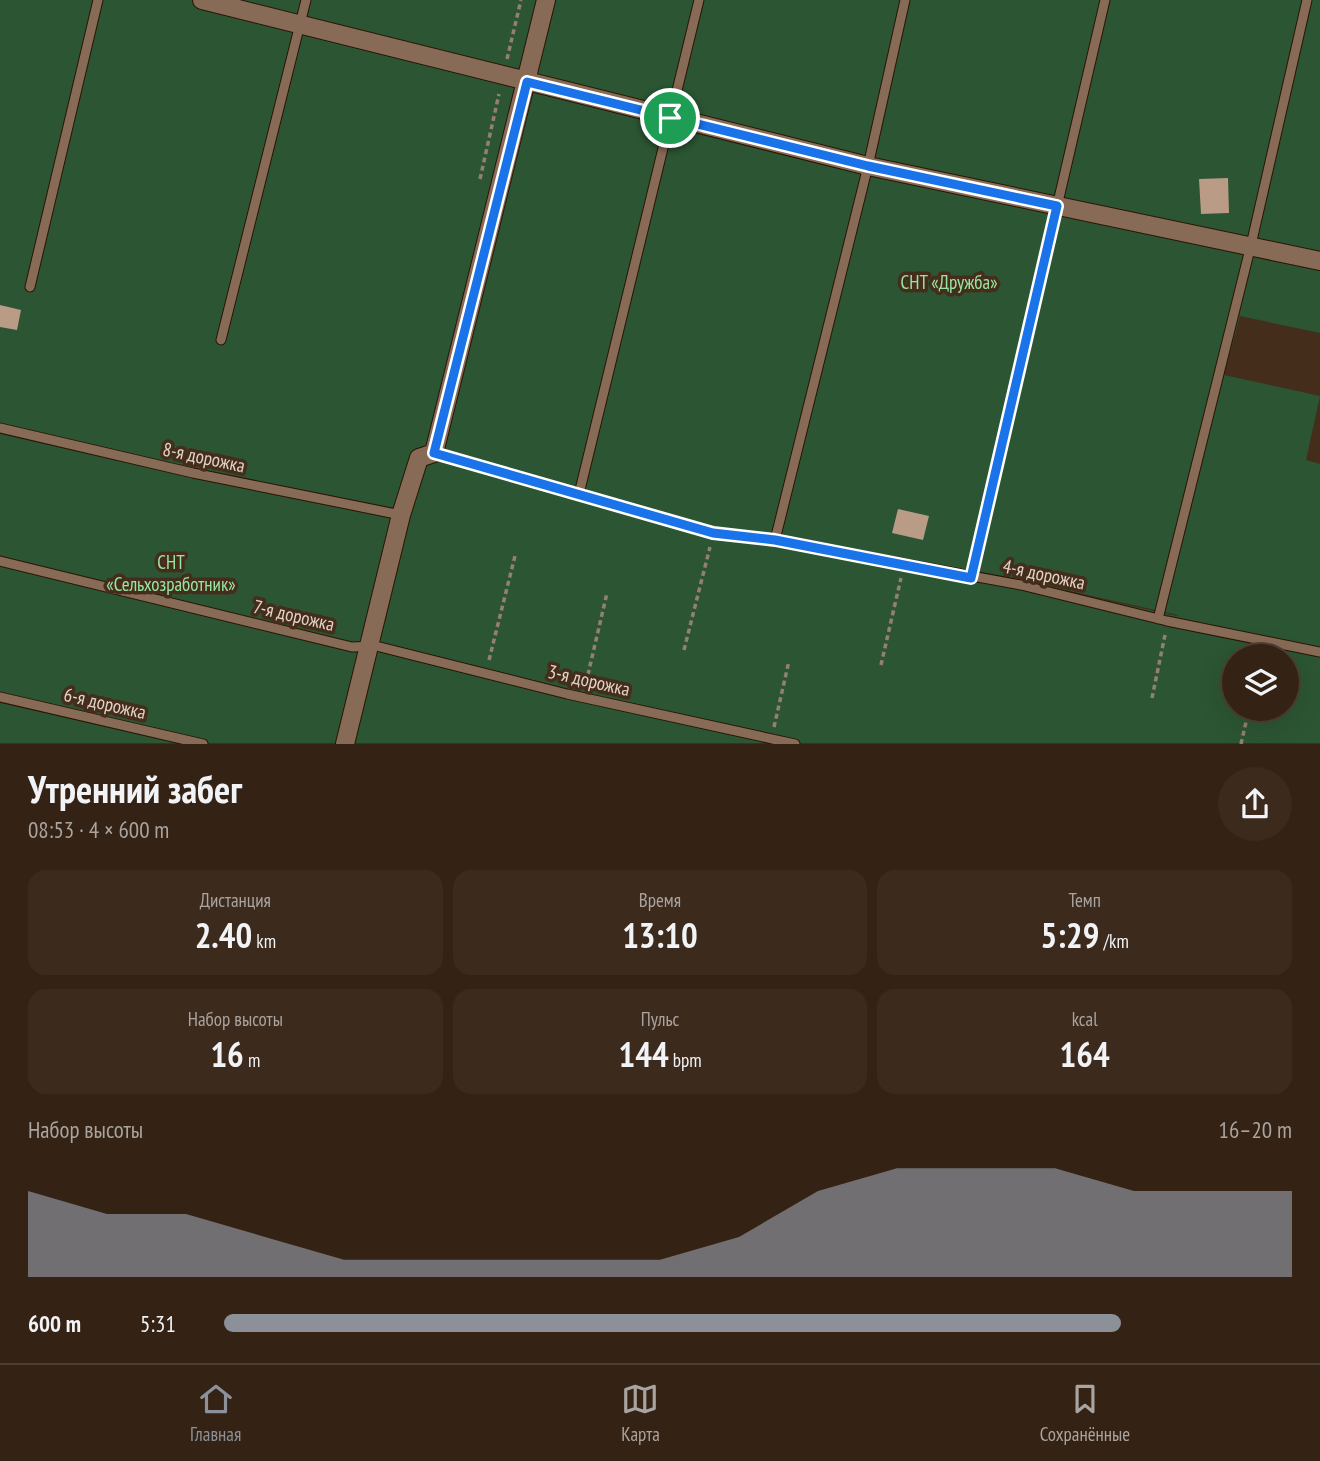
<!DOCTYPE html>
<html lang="ru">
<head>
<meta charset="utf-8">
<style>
	body { margin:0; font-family:"PT Sans Narrow",sans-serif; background:#3c2a1d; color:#f1f3f6; height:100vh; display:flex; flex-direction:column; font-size:26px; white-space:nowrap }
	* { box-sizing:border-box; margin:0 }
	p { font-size:23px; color:#a9a4a0 }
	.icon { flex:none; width:38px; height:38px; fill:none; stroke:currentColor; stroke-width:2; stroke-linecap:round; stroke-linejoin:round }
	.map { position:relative; height:744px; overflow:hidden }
	.panel { display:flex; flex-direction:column; background:#342214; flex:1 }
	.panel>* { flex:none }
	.fabs { position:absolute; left:1222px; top:644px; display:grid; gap:14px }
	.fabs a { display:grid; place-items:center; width:77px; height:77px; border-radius:50%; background:#342214; box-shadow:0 7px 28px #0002,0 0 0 2px #4e3f34; font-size:35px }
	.pin { position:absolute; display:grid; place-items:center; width:60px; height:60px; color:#fff; margin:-30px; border:4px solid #fff; border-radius:50%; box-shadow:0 2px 7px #0007 }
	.round { display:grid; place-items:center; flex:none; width:74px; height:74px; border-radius:37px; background:#3c2a1d }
	.head { display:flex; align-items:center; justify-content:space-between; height:119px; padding:0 28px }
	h1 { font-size:38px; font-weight:700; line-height:52px }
	.stats { display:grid; grid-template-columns:repeat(3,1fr); gap:10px; height:119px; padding:7px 28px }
	.stats div { display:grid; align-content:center; border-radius:18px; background:#3c2a1d; text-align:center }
	.stats b { font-size:35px; font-weight:700 }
	.stats small { font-size:19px; font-weight:400 }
	.stats p { font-size:19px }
	.chart { height:196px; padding:14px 28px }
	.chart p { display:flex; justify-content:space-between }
	.chart svg { width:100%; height:126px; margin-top:7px; fill:#8c9099; opacity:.7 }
	ul { padding:0 28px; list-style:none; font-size:23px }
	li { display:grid; grid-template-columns:112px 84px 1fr; align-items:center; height:52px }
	li i { height:18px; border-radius:9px; background:#8c9099 }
	.dock { display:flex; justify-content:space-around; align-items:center; height:98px; border-top:2px solid #4e3f34; background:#342214; font-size:19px; color:#a9a4a0 }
	.dock a { display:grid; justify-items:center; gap:4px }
	.dock .active { color:#8c9099 }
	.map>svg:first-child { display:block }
	.green { fill:#2c5533; fill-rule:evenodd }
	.building { fill:#b99b86 }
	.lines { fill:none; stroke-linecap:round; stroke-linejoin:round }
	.lane-casing { stroke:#2b1403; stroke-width:11 }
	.street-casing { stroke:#2b1403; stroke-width:20 }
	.path { stroke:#948072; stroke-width:3.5; stroke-dasharray:5 3.5; stroke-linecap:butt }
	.lane { stroke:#876b57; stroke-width:9 }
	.street { stroke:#876b57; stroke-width:18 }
	.route-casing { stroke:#fff; stroke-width:14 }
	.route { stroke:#1a73e8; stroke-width:9 }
	.labels { text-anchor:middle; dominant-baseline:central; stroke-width:7; stroke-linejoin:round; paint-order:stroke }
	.park-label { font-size:19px; fill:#97e5a3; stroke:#452d1b }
	.street-label { font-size:19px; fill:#e3d3c8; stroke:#452d1b }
</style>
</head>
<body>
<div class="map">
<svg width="1320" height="744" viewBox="0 0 1320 744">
	<rect width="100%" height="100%" fill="#452d1b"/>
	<!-- green -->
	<path class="green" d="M 0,0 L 1320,0 L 1320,333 L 1240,316 L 1224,375 L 1320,396 L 1306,460 L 1320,464 L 1320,743 L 0,743 ZM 1000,577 L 1020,580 L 1178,615 L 1177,616 ZM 1234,656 L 1286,656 L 1286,709 L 1234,709 Z"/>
	<!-- building -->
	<path class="building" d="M 1228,178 L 1229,213 L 1201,214 L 1199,179 Z
		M 0,305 L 21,310 L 17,330 L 0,327 Z
		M 898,509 L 929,516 L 923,540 L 892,533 Z"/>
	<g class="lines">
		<!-- lane casing -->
		<g class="lane-casing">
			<path id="lane" d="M 30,287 L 98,0
				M 221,340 L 306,0
				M 0,428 L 193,473 L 401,515
				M 434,453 L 713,533 L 775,540 L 1021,585 L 1167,621 L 1320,652
				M 579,494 L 699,0
				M 775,540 L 868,166 L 905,0
				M 0,561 L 352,647 L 376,646 L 567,694 L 795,744
				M 971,577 L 1105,0
				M 1158,619 L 1251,245 L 1307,0
				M 0,697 L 203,744"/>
		</g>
		<!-- street casing -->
		<g class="street-casing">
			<path id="street" d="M 202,0 L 868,166 L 1320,261
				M 345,744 L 401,515 L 419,458 L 434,453 L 546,0"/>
		</g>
		<!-- path -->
		<path class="path" d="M 507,59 L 521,0
			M 480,179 L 499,94
			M 684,650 L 710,547
			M 489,660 L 515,556
			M 881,665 L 901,578
			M 586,683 L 607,593
			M 1152,698 L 1165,635
			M 774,727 L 789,661
			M 1241,744 L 1249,709"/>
		<!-- lane -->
		<use href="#lane" class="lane"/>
		<!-- street -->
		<use href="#street" class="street"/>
	</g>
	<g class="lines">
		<!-- route casing -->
		<g class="route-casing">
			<path id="route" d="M 527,82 L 868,166 L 1057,206 L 971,578 L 775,540 L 713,533 L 434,453 Z"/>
		</g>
		<!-- route -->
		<use href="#route" class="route"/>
	</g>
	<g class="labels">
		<!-- park labels -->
		<g class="park-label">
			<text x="949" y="282">СНТ «Дружба»</text>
			<text x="171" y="562">СНТ<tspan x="171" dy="22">«Сельхозработник»</tspan></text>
		</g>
		<!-- street labels -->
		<g class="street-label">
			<text transform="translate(204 457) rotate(12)">8-я дорожка</text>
			<text transform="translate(1044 574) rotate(12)">4-я дорожка</text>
			<text transform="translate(294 615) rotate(13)">7-я дорожка</text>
			<text transform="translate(589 680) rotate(13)">3-я дорожка</text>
			<text transform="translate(105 703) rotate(13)">6-я дорожка</text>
		</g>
	</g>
</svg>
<div class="fabs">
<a><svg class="icon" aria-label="layers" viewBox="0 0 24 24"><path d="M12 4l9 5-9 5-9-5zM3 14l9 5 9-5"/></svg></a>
</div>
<div class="pin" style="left:670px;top:118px;background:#1e9e55"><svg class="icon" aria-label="arrive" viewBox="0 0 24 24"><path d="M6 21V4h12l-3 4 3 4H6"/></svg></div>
</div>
<section class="panel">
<div class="head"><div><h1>Утренний забег</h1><p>08:53 · 4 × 600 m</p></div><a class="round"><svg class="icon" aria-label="share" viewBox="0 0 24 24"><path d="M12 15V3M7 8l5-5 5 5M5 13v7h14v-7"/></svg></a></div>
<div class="stats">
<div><p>Дистанция</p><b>2.40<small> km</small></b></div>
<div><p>Время</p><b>13:10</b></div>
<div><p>Темп</p><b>5:29<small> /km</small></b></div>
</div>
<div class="stats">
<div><p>Набор высоты</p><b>16<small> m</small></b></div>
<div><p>Пульс</p><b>144<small> bpm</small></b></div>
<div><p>kcal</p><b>164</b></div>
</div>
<div class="chart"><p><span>Набор высоты</span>16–20 m</p>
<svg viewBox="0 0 160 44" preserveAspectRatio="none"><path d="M0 44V14L10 22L20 22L30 30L40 38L50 38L60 38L70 38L80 38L90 30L100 14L110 6L120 6L130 6L140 14L150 14L160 14V44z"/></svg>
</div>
<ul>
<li><b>600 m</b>5:31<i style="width:84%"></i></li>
</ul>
</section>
<nav class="dock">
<a class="active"><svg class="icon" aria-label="home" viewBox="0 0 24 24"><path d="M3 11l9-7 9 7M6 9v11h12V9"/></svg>Главная</a>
<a><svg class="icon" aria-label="map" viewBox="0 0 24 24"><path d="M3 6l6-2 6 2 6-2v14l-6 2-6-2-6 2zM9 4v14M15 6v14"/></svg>Карта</a>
<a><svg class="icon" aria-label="saved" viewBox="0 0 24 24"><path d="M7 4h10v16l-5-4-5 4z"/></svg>Сохранённые</a>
</nav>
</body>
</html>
